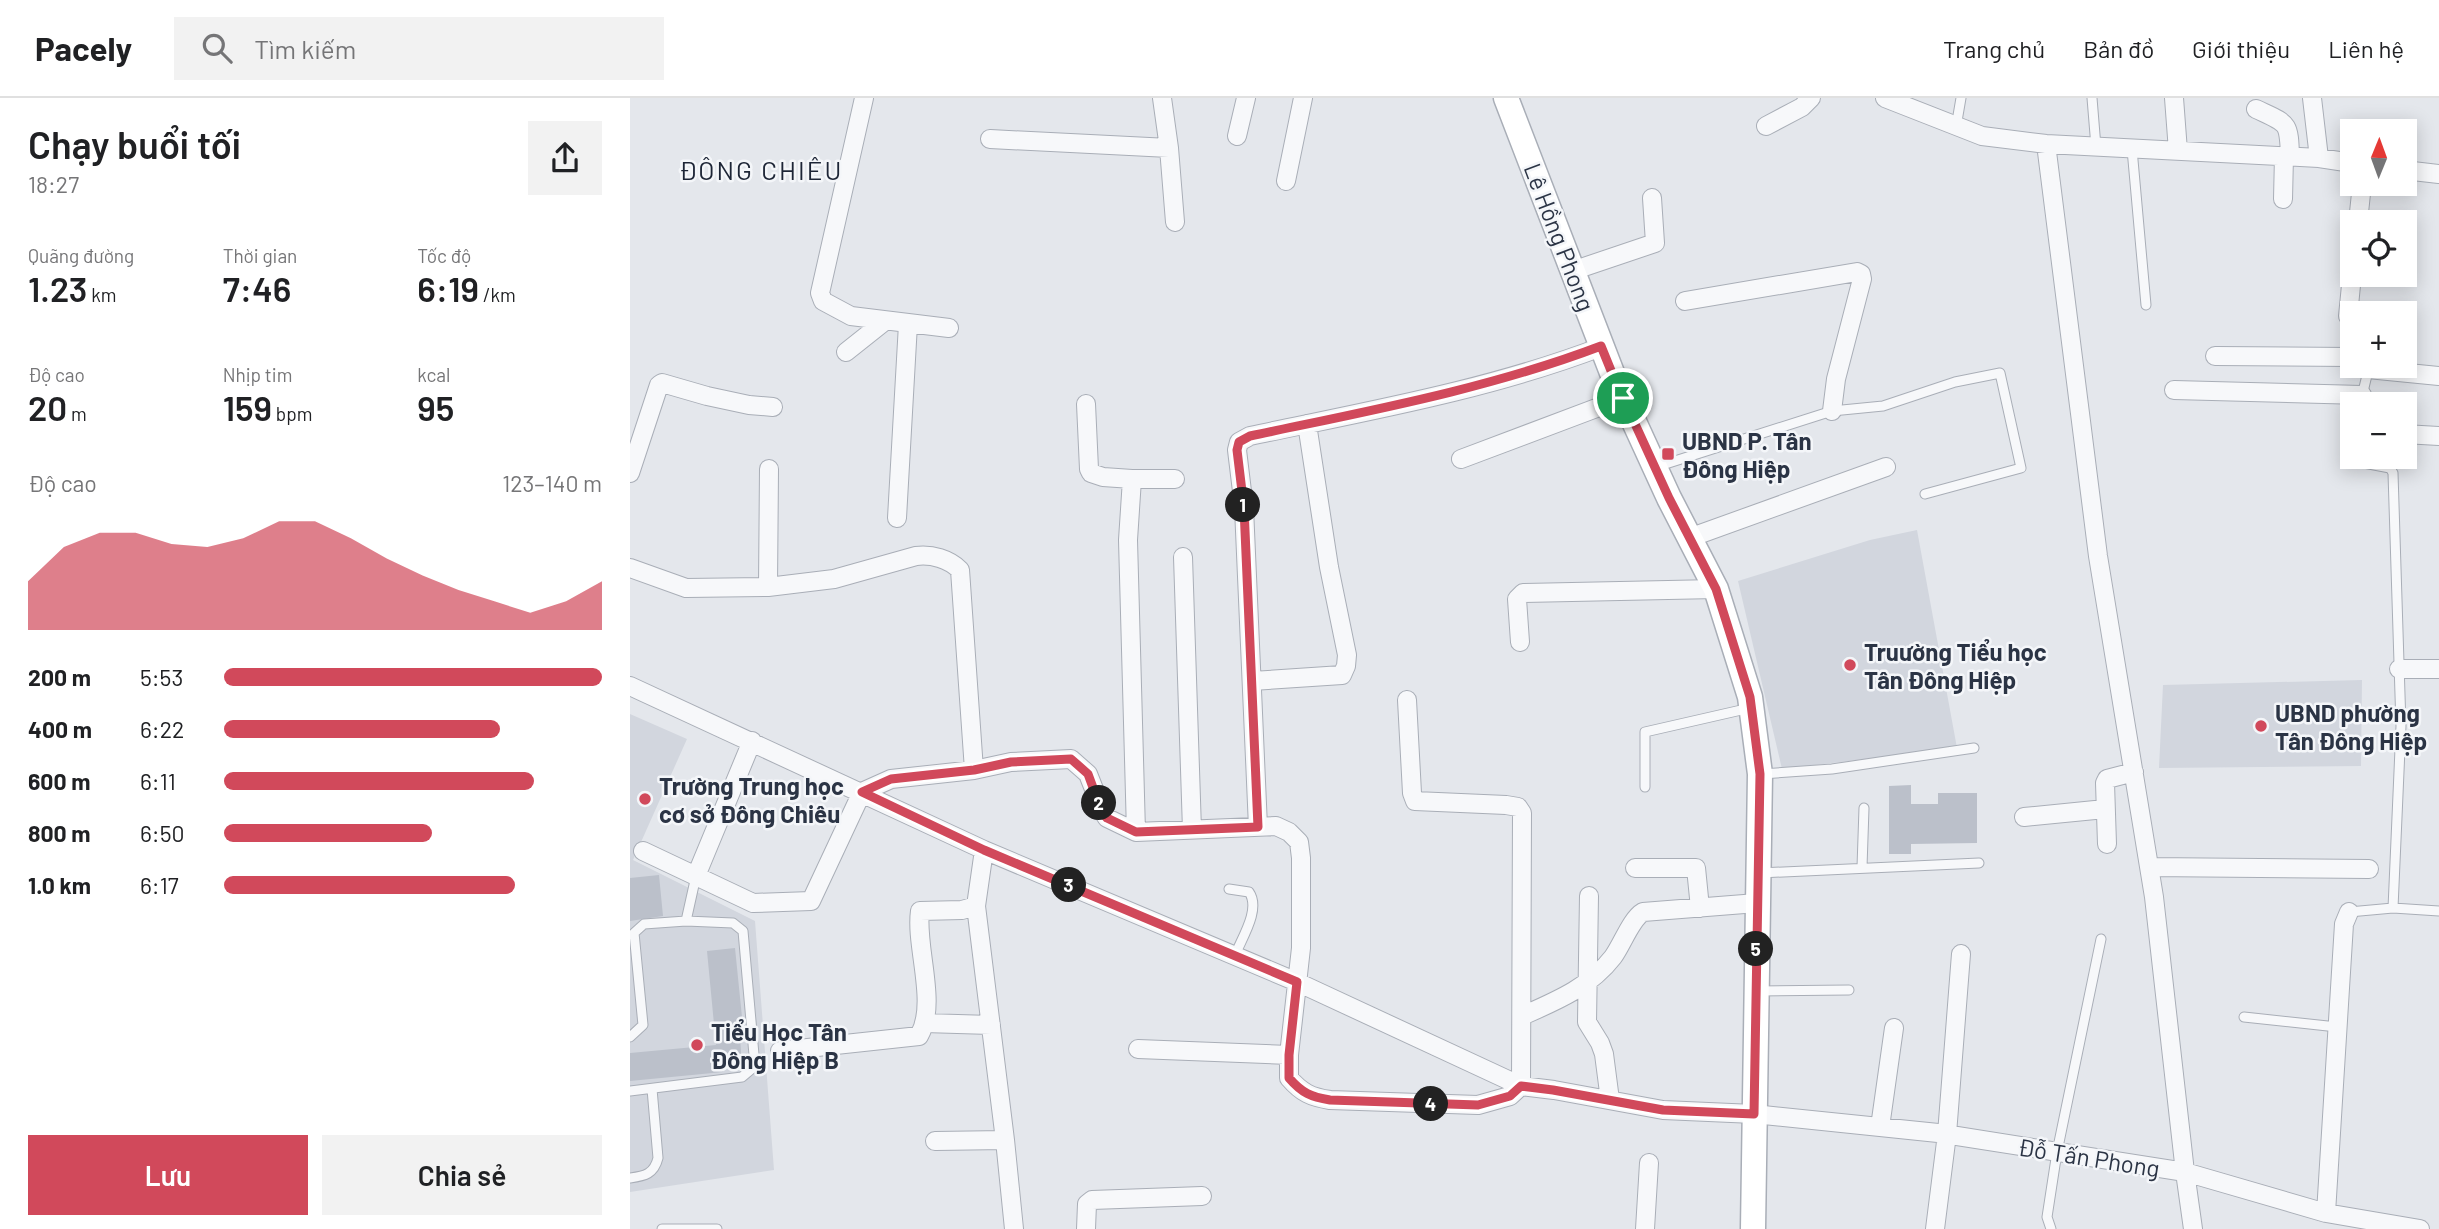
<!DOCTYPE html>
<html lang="vi">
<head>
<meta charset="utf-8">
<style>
	body { margin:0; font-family:Barlow,sans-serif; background:#f2f2f2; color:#202124; height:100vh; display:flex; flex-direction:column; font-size:26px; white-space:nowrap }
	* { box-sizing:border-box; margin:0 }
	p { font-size:23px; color:#757577 }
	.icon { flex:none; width:38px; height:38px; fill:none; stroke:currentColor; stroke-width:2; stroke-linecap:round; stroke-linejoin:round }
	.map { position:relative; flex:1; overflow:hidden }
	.details { display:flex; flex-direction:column; background:#fff; width:630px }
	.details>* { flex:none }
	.needle { width:46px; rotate:1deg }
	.buttons { position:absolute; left:1710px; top:21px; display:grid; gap:14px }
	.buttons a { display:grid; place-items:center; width:77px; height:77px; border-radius:0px; background:#fff; box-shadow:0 4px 18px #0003; font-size:35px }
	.pin { position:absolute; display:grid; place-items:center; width:60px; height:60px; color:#fff; margin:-30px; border:4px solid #fff; border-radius:50%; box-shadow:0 2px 7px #0007 }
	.km { position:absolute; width:35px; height:35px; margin:-18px; border-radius:50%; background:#222; color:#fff; font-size:19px; line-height:35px; text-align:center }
	.round { display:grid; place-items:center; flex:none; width:74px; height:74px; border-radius:0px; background:#f2f2f2 }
	.head { display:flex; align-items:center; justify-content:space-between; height:119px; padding:0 28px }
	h1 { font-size:38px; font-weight:600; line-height:52px }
	.figures { display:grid; grid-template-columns:repeat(3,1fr); gap:10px; height:119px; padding:7px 28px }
	.figures div { display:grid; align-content:center }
	.figures b { font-size:35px; font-weight:600 }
	.figures small { font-size:19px; font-weight:400 }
	.figures p { font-size:19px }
	.chart { height:196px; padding:14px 28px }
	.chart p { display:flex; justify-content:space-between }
	.chart svg { width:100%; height:126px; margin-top:7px; fill:#d1495b; opacity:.7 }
	.primary-button { display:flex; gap:14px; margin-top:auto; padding:14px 28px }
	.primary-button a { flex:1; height:80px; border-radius:0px; background:#d1495b; color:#fff; font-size:28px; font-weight:600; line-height:80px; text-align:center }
	.primary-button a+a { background:#f2f2f2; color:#202124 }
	ul { padding:0 28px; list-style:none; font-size:23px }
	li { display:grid; grid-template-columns:112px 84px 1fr; align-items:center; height:52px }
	li i { height:18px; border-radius:9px; background:#d1495b }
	header { display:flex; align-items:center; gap:42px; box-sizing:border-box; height:98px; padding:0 35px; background:#fff; border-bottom:2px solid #e0e0e0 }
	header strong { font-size:33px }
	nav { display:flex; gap:38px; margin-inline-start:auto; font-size:24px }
	.search { width:490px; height:63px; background:#f2f2f2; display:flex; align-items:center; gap:18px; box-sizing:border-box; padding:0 24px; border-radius:0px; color:#757577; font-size:26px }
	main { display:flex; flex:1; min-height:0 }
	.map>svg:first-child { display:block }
	.built { fill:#d2d6de }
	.building { fill:#bbc0ca }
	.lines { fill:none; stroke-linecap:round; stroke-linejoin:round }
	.service-casing { stroke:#a9aeb7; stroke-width:11 }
	.minor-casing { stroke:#a9aeb7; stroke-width:20 }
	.secondary-casing { stroke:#a9aeb7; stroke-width:27 }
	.service { stroke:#f7f8fa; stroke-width:9 }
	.minor { stroke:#f7f8fa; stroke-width:18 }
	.secondary { stroke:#fff; stroke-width:24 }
	.route-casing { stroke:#fff; stroke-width:14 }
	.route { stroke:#d1495b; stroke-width:9 }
	.poi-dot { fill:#d1495b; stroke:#f4f6f9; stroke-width:2.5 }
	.labels { text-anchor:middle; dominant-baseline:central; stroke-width:5; stroke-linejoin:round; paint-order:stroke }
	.street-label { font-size:24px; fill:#2b3445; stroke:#f4f6f9 }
	.poi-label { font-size:24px; font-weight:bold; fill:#2b3445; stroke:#f4f6f9; text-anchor:start }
	.neighbourhood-label { font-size:26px; letter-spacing:2px; fill:#1d2536; stroke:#f4f6f9 }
</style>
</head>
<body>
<header>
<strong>Pacely</strong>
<div class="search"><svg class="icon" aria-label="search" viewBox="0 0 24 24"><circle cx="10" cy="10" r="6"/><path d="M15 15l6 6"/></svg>Tìm kiếm</div>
<nav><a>Trang chủ</a><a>Bản đồ</a><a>Giới thiệu</a><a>Liên hệ</a></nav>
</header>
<main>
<section class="details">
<div class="head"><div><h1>Chạy buổi tối</h1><p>18:27</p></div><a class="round"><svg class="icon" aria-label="share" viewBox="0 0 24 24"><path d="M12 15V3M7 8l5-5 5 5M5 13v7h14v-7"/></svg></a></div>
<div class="figures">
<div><p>Quãng đường</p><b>1.23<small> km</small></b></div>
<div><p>Thời gian</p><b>7:46</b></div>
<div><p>Tốc độ</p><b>6:19<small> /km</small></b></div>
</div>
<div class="figures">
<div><p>Độ cao</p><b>20<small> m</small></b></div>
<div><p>Nhịp tim</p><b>159<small> bpm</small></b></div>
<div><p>kcal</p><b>95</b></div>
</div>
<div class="chart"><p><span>Độ cao</span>123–140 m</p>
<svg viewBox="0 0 160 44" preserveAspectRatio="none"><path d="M0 44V27L10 15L20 10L30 10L40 14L50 15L60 12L70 6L80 6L90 12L100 19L110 25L120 30L130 34L140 38L150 34L160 27V44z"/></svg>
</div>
<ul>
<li><b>200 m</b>5:53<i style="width:100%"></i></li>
<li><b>400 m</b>6:22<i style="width:73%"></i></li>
<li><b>600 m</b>6:11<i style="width:82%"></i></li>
<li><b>800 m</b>6:50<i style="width:55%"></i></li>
<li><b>1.0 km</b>6:17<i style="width:77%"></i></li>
</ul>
<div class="primary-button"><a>Lưu</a><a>Chia sẻ</a></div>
</section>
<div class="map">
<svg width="1809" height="1131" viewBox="0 0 1809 1131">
	<rect width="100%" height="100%" fill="#e4e7ec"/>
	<!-- built -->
	<path class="built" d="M 1287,432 L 1327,650 L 1152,671 L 1108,483 L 1240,442 Z
		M 1732,582 L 1731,668 L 1529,670 L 1533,587 Z
		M 0,616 L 57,641 L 3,762 L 125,823 L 144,1072 L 0,1094 Z"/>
	<!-- building -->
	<path class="building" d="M 1281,687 L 1281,706 L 1308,706 L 1308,695 L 1347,695 L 1347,745 L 1281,746 L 1281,756 L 1259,756 L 1259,688 Z
		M 29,777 L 33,818 L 0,823 L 0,780 Z
		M 105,850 L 114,939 L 110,939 L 112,968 L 93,969 L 93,974 L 0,983 L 0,955 L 86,947 L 77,853 Z"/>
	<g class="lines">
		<!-- service casing -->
		<g class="service-casing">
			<path id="service" d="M 1462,0 L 1466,49
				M 1326,29 L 1331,0
				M 1502,51 L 1516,207
				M 1730,306 L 1739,269
				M 1722,332 C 1718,343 1712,353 1723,363 L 1760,370 L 1763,375 L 1771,628 L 1763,810
				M 1026,369 L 1202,313 L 1253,308 L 1325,284 L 1370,275 L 1391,370 L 1295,396
				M 1132,676 L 1202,671 L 1344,650
				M 1015,689 L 1015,634 L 1120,610
				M 1232,769 L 1234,710
				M 1130,775 L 1349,765
				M 599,791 L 619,794 C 631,811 612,840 605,857
				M 1719,814 L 1763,810 L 1809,813
				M 1127,893 L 1219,892
				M 1614,919 L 1707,929
				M 0,939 L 13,927 L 4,835 L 14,826 L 56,823 L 66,778
				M 0,993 L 112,979 L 125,968 L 113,833 L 103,825 L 56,823
				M 0,1080 C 15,1078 24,1076 28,1060 L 22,991
				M 32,1131 L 87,1131
				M 1421,1131 L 1417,1119 L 1427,1054 L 1471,841"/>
		</g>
		<!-- minor casing -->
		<g class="minor-casing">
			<path id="minor" d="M 234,0 L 190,195 L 193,203 L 221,218 L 319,230
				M 532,0 L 539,50 L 545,124
				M 1255,0 L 1352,38 L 1416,46 L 1689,60 L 1722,65
				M 1544,0 L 1548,53
				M 1682,0 L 1689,60
				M 1626,11 C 1658,26 1659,23 1660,59
				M 1136,28 L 1172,9 L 1181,0
				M 607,38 L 616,0
				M 360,41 L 539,50
				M 1416,46 L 1468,458 L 1524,799 L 1555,1074 L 1563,1131
				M 1774,72 L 1809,76
				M 656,83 L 673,0
				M 1653,101 L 1654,58
				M 1728,124 L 1732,86
				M 942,173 L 1025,145 L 1022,100
				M 1055,203 L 1227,174 L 1231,176 L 1232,181 L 1206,281 L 1202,313
				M 1722,224 L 1718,218 L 1722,177
				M 216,254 L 255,223
				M 1585,258 L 1722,259
				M 1738,271 L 1809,278
				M 1544,292 L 1732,297
				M 456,306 L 459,371 L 461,375 L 473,379 L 502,381 L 498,442 L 506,734
				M 1774,336 L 1809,338
				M 831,361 L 993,300
				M 0,375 L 29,287 L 32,285 L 77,298 L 119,307 L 143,309
				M 502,381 L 545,381
				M 267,420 L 278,226
				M 1059,440 L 1256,369
				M 553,459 L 562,732
				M 0,470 L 56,490 L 138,489 L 204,481 L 286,458 C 302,456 319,461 330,472 L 344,672
				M 138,489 L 139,371
				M 890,544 L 887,501 L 893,495 L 1086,491
				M 1769,571 L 1809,571
				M 622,583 L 712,577 L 716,568 L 717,557 L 699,469 L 677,326
				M 0,588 L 354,752 L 667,884 L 891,988 L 924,992 L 1033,1012 L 1124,1016 L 1308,1035 L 1555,1074 L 1696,1115 L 1790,1131
				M 1394,719 L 1475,711
				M 628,729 L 614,410 L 607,352 L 609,344 L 620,338 C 738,313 858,292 971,249
				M 1477,746 L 1475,685 L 1477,681 L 1504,674
				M 13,753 L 123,805 L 181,803 L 232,694 L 261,681 L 344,672 L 381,664 L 441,661 L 458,676 L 473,714 L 477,720 L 506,734 L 646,728 L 659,734 L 669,744 L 671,760 L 671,850 L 659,957 L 659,980 C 672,995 681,999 700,1002 L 848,1007 L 880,998 L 891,988 L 892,715 L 888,709 L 876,707 L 785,703 L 782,695 L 777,602
				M 1519,769 L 1739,771
				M 1005,770 L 1066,770 L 1070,810
				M 66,778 L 122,643
				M 959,798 L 957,924 L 970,945 L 974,956 L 980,1002
				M 346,808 L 375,1042
				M 892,918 C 926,903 960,889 983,859 C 992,847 1001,821 1013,814 L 1127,805
				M 294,925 L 361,927
				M 508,951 L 659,957
				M 150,953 L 289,938 C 308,905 285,849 290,813 L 332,812 L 346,808 L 354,752
				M 1250,1029 L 1264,930
				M 305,1043 L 375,1042 L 384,1131
				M 1696,1115 L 1714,826 L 1719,814
				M 456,1131 L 457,1106 L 462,1102 L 572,1098
				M 1015,1131 L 1019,1065
				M 1305,1131 L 1317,1036 L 1331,856"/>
		</g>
		<!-- secondary casing -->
		<g class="secondary-casing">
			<path id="secondary" d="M 876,0 L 984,280 L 1039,400 L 1086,491 L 1120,599 L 1130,676 L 1123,1131"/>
		</g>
		<!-- service -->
		<use href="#service" class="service"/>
		<!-- minor -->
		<use href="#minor" class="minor"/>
		<!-- secondary -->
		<use href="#secondary" class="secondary"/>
	</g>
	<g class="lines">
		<!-- route casing -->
		<g class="route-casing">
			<path id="route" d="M 971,248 L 984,280 L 1039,400 L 1086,491 L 1120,599 L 1130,676 L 1124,1016 L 1033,1012 L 923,992 L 891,988 L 880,998 L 848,1007 L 700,1002 C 681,999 672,995 659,980 L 659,957 L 667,884 L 354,752 L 232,694 L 261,681 L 344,672 L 381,664 L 441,661 L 458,676 L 472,714 L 477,720 L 506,734 L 628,729 L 614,410 L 607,352 L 609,344 L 620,338 C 738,313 858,291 971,248 Z"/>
		</g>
		<!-- route -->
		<use href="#route" class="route"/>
	</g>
	<!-- markers -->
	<g class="poi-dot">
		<rect x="1031" y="349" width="14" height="14" rx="3.5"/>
		<circle cx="1220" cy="567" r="7"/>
		<circle cx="1631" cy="628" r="7"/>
		<circle cx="15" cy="701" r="7"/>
		<circle cx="67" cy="947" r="7"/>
	</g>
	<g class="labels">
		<!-- street labels -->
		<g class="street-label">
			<text transform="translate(930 139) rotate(69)">Lê Hồng Phong</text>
			<text transform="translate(1459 1059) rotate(9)">Đỗ Tấn Phong</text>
		</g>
		<!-- poi labels -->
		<g class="poi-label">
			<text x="1052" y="342">UBND P. Tân<tspan x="1052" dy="28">Đông Hiệp</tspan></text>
			<text x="1234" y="553">Truường Tiểu học<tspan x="1234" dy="28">Tân Đông Hiệp</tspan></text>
			<text x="1645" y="614">UBND phường<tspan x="1645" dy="28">Tân Đông Hiệp</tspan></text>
			<text x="29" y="687">Trường Trung học<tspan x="29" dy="28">cơ sở Đông Chiêu</tspan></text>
			<text x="81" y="933">Tiểu Học Tân<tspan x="81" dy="28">Đông Hiệp B</tspan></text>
		</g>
		<!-- neighbourhood labels -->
		<g class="neighbourhood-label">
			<text x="131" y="71">ĐÔNG CHIÊU</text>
		</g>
	</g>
</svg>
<div class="buttons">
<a><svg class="needle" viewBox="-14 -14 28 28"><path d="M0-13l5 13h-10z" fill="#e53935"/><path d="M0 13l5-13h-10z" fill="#757577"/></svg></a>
<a><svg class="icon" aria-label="locate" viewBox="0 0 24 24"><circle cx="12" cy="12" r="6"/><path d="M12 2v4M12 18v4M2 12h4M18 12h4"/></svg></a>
<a>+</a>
<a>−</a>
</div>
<div class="pin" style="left:993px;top:300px;background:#1e9e55"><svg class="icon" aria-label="arrive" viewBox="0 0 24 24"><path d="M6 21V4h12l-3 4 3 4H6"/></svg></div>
<b class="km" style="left:613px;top:407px">1</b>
<b class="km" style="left:469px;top:705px">2</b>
<b class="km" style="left:439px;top:787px">3</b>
<b class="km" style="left:801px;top:1006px">4</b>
<b class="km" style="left:1126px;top:851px">5</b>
</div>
</main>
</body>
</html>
